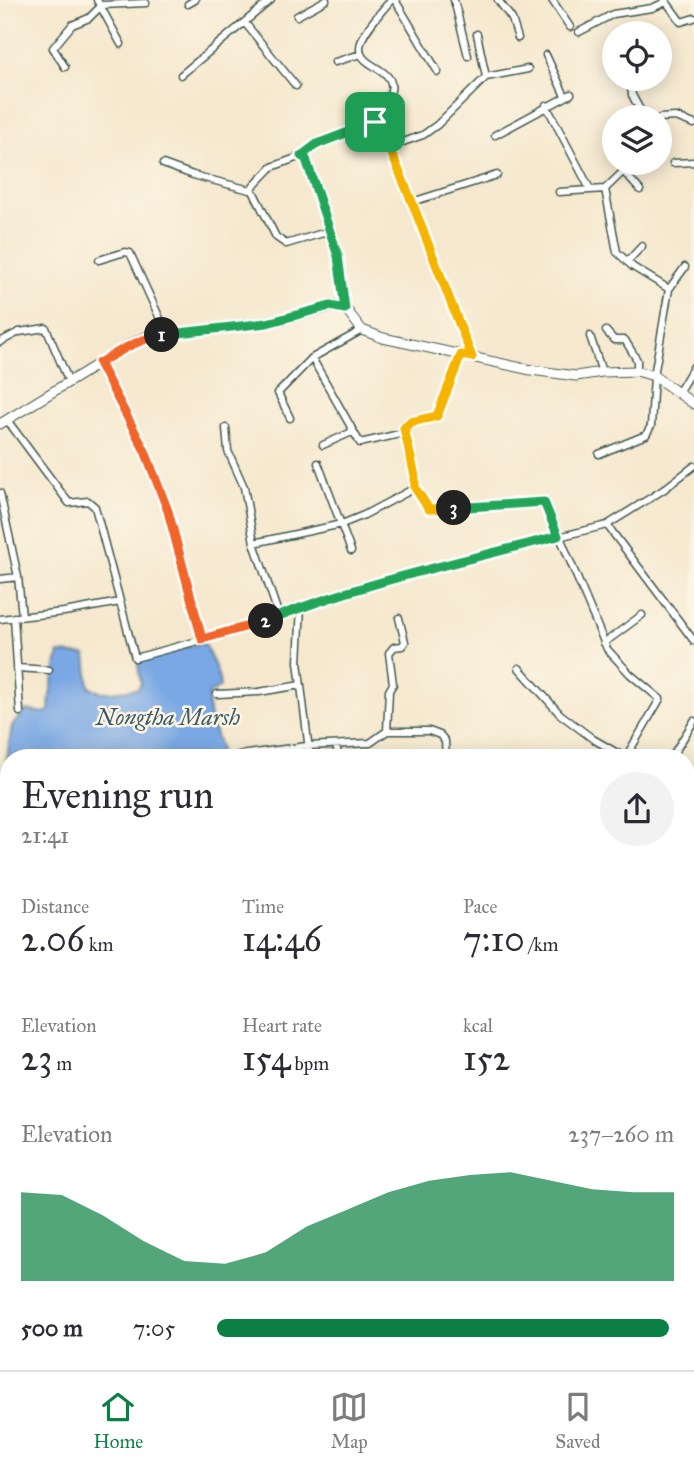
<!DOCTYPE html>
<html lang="en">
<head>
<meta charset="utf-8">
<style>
	body { margin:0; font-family:"IM FELL Great Primer",serif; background:#f2f2f3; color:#2b2b33; height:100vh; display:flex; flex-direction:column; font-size:26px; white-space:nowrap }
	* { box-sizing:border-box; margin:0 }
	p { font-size:23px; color:#7c7c81 }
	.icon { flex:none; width:38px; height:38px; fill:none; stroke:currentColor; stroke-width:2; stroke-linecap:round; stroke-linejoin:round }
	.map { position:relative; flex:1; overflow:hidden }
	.sheet { position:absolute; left:0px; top:749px; width:695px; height:621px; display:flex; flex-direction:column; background:#fff; border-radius:28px 28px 0 0; box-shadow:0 4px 18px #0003 }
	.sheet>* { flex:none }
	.tools { position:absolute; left:602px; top:21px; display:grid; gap:14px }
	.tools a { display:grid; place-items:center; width:70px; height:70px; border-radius:50%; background:#fff; box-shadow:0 4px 18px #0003; font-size:35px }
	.pin { position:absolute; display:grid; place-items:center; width:60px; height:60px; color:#fff; margin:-30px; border-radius:14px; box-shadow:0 4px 10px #0006 }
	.km { position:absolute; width:35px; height:35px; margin:-18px; border-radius:50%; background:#222; color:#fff; font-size:19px; line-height:35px; text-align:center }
	.round { display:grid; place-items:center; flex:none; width:74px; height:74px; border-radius:37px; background:#f2f2f3 }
	.headline { display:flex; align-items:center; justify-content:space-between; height:119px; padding:0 21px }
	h1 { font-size:38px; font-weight:600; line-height:52px }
	.stats { display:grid; grid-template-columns:repeat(3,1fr); gap:10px; height:119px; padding:7px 21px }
	.stats div { display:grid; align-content:center }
	.stats b { font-size:35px; font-weight:600 }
	.stats small { font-size:19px; font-weight:400 }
	.stats p { font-size:19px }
	.chart { height:196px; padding:14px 21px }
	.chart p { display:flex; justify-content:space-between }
	.chart svg { width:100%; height:126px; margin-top:7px; fill:#0b8043; opacity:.7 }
	ul { padding:0 21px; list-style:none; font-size:23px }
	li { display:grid; grid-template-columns:112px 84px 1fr; align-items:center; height:52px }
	li i { height:18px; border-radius:9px; background:#0b8043 }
	.tab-bar { display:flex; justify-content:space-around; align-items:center; height:98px; border-top:2px solid #e1e1e2; background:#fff; font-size:19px; color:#7c7c81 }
	.tab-bar a { display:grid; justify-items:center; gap:4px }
	.tab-bar .active { color:#0b8043 }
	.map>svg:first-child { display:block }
	.built { fill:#f6d2c4 }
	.water { fill:#7aa8e4; stroke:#4c728c; stroke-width:2 }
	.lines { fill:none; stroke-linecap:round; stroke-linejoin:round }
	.street-casing { stroke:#3f574b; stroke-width:9 }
	.secondary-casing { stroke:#3f574b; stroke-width:11 }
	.street { stroke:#fff; stroke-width:6 }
	.secondary { stroke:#fff; stroke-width:9 }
	.split-1-casing { stroke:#fff; stroke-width:14 }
	.split-2-casing { stroke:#fff; stroke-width:14 }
	.split-3-casing { stroke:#fff; stroke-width:14 }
	.split-4-casing { stroke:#fff; stroke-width:14 }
	.split-1 { stroke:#22a559; stroke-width:9 }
	.split-2 { stroke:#f0652b; stroke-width:9 }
	.split-3 { stroke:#22a559; stroke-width:9 }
	.split-4 { stroke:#f5b400; stroke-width:9 }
	.labels { text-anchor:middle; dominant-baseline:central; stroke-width:5; stroke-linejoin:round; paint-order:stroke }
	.water-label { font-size:23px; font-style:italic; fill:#3a5d69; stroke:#fcf5e5 }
</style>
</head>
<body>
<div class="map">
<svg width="694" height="1370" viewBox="0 0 694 1370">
	<rect width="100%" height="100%" fill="#fcf5e5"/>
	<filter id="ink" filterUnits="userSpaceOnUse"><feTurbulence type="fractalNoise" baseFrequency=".0143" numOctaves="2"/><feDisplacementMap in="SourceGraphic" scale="14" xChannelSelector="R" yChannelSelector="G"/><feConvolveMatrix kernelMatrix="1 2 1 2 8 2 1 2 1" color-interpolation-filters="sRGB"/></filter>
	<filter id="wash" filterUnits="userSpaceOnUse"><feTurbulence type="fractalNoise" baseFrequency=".00686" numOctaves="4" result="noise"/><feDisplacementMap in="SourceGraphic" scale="28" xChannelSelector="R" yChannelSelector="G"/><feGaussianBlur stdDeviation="1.57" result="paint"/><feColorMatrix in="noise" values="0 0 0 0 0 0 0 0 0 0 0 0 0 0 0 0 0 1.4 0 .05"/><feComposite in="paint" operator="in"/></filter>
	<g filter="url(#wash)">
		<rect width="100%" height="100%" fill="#f5e8ce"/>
		<!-- built -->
		<path class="built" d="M 694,1047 L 694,1140 L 686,1142 L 686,1048 Z
			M 693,1142 L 694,1267 L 686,1268 L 686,1144 Z"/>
		<!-- water -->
		<path class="water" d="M 201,643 L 205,645 C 212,663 218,668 220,687 L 209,694 C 204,716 220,735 221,758 L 9,758 L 9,924 L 0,923 L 0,816 L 3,783 L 12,726 L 26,710 L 44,713 L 49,711 L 50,695 L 59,653 L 86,655 L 89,686 C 99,697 122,690 137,689 L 141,684 L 138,665 L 141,660 Z
			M 0,935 L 9,936 L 9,1362 L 181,1362 L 178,1370 L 0,1370 Z
			M 295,1362 L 333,1362 L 329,1370 L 293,1370 Z"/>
	</g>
	<g filter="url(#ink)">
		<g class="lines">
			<!-- street casing -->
			<g class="street-casing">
				<path id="street" d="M 97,0 L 121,44
					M 391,0 C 382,11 359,35 360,49 C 360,65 388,68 391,83 C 395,98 374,107 375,121 C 376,132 391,152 396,164 C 421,228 447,293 472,357
					M 395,0 L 438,72
					M 454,0 L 468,56
					M 498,0 L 512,19 L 518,38
					M 552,0 L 570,27
					M 665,0 L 681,22 L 694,18
					M 188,4 L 195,0
					M 297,16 L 326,0
					M 245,23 L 296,86
					M 579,32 L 613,14 L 652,8 L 666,2
					M 477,34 L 486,77
					M 546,55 L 565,96
					M 335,62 L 361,54
					M 65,67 L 53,48 L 72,25 L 89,18 L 102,5 L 146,3
					M 181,75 L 271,0
					M 630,79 L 632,95 L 644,117
					M 546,105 L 590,189
					M 660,118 L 676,117 L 694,124
					M 495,135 L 571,94
					M 389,147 L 423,135 L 437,125 L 486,77 L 528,69
					M 301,156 L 317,144 L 375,122
					M 673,163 L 694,162
					M 163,164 L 193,175 L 250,190 L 272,167 L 301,156 L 304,157 L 318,192 L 338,256 L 346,309
					M 623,171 L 640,190
					M 252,189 L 276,237 L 286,244 L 330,231
					M 605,189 L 617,252 L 633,267 L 669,289
					M 559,192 L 605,189 L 632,163
					M 412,202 L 497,175
					M 99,260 L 125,252 L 130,253 L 167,334
					M 627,262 L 642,246
					M 606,331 L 614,340 L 625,340 L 637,360 L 637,371
					M 590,336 L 602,372
					M 0,342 L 19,332 L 46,328 L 69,382
					M 461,355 L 437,416 L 411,422 L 404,428 L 415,476 L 415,488 L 429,509 L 432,510 L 544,502 L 547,506 L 607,649 L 630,674 L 660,699 L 626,757
					M 312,358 L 360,443 L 404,433
					M 99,363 L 145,451 L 168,511 L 202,639
					M 678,393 L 694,366
					M 290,418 L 278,393 L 312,358 L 362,330
					M 7,420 L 69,503 L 88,501 L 95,507 L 135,658 L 257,625 L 301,607 L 413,573 L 607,525 L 663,490 L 694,466
					M 226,428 L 228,451 L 244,487 L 254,543 L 279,616
					M 323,445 L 352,432
					M 599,454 L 646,435 L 651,426 L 654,376 L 669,289 L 685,267
					M 318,463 L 351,551
					M 0,493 L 18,577 L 22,616
					M 607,525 L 694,641
					M 254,543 L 342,524 L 364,515 L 415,488
					M 0,579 L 18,577
					M 301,607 L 298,662 L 310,758
					M 14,617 L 20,712
					M 0,619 L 64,612 L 120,602
					M 604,643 L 642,615
					M 17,668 L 49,670
					M 519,668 L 560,714 L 593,739 L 626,758
					M 217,694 L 259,692 L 301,685
					M 387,731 L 389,691 L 393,684 L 389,653 L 394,647 L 402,646 L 405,642 L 399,618
					M 336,745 L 339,758
					M 239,755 L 307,746 L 370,743 L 387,731 L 429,731 L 440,735 L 445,741 L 446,758
					M 671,758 L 694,721
					M 686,792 L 694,796
					M 686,949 L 694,944
					M 686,1274 L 694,1272
					M 686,1311 L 694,1314
					M 378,1362 L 378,1366 L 384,1370
					M 570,1362 L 571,1370
					M 195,1370 L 196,1362
					M 209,1370 L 214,1362
					M 234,1370 L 238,1362
					M 511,1370 L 512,1362
					M 688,1370 L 694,1353"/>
			</g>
			<!-- secondary casing -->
			<g class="secondary-casing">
				<path id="secondary" d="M 0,424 L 131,344 L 146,337 L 267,323 L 335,306 L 346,309 L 362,330 L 383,338 L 531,370 L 576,376 L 602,372 L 637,371 L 654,376 L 694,404"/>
			</g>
			<!-- street -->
			<use href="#street" class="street"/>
			<!-- secondary -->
			<use href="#secondary" class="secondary"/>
		</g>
	</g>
	<g class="lines" filter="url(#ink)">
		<!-- split-1 casing -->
		<g class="split-1-casing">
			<path id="split-1" d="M 162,335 L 267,323 L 330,306 L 345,309 L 338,256 L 306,159 L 301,156 L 317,144 L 375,122"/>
		</g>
		<!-- split-2 casing -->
		<g class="split-2-casing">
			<path id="split-2" d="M 162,335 C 138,339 120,351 99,363 L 145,451 L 168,511 L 202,639 L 266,621"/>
		</g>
		<!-- split-3 casing -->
		<g class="split-3-casing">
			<path id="split-3" d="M 266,621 C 360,583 460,562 558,536 L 544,502 L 454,508"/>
		</g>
		<!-- split-4 casing -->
		<g class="split-4-casing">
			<path id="split-4" d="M 375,122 L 389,147 L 412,202 L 472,357 L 461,355 L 437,416 L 411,422 L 404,428 L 415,476 L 415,488 L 429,509 L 454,508"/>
		</g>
		<!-- split-1 -->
		<use href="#split-1" class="split-1"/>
		<!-- split-2 -->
		<use href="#split-2" class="split-2"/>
		<!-- split-3 -->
		<use href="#split-3" class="split-3"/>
		<!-- split-4 -->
		<use href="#split-4" class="split-4"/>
	</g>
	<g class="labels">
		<!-- water labels -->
		<g class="water-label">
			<text x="168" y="717">Nongtha Marsh</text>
		</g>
	</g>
</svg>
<div class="tools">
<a><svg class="icon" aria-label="locate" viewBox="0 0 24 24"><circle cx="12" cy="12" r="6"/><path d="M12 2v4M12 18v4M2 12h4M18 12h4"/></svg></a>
<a><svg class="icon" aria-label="layers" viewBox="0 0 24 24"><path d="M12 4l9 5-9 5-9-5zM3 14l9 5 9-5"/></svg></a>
</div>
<div class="pin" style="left:375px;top:122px;background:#1e9e55"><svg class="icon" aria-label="arrive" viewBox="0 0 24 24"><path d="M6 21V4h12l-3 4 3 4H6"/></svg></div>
<b class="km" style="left:162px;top:335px">1</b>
<b class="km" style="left:266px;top:621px">2</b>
<b class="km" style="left:454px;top:508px">3</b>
<section class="sheet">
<div class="headline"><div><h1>Evening run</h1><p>21:41</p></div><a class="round"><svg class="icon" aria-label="share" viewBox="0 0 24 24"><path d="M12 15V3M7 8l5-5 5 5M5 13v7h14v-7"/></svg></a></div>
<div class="stats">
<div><p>Distance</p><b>2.06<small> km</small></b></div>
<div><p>Time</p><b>14:46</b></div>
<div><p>Pace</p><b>7:10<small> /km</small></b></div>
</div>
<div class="stats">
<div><p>Elevation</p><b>23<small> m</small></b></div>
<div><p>Heart rate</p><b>154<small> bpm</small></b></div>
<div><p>kcal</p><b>152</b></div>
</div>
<div class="chart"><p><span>Elevation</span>237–260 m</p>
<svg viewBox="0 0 160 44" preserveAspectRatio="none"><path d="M0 44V13L10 14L20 21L30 30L40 37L50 38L60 34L70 25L80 19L90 13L100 9L110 7L120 6L130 9L140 12L150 13L160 13V44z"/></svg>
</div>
<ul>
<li><b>500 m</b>7:05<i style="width:99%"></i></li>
</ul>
</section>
</div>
<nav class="tab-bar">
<a class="active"><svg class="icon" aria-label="home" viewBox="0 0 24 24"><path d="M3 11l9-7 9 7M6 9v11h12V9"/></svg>Home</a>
<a><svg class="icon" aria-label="map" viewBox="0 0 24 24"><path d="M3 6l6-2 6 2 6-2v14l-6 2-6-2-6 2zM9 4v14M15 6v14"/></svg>Map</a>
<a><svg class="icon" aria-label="saved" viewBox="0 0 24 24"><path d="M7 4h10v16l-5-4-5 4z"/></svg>Saved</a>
</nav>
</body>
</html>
